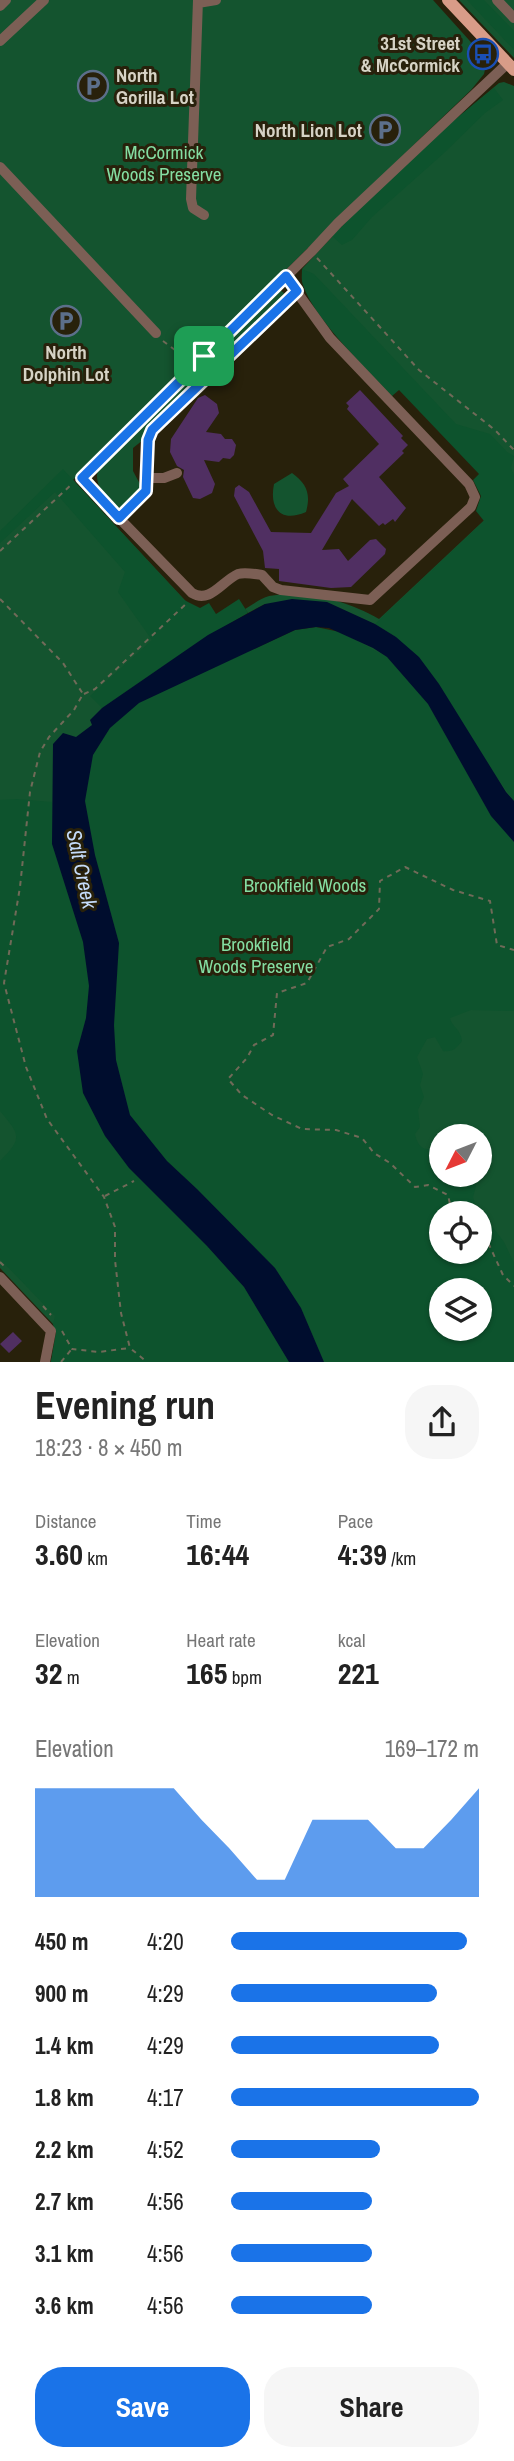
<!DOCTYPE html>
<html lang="en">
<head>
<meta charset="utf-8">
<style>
	body { margin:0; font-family:"Archivo Narrow",sans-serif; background:#f6f6f6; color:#222; height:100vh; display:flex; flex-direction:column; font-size:26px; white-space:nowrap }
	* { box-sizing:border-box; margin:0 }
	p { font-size:23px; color:#767676 }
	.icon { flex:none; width:38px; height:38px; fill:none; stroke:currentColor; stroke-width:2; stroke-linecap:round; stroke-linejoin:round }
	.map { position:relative; height:1362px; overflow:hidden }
	.details { display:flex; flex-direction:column; background:#fff; flex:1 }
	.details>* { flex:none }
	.needle { width:46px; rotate:228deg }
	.controls { position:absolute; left:429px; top:1124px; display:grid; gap:14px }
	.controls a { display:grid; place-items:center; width:63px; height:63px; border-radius:50%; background:#fff; box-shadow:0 2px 5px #0004; font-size:35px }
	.pin { position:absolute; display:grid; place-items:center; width:60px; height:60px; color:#fff; margin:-30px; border-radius:14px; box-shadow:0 4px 10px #0006 }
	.round { display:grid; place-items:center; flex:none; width:74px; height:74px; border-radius:28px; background:#f6f6f6 }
	.overview { display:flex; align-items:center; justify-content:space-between; height:119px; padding:0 35px }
	h1 { font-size:38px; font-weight:700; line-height:52px }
	.figures { display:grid; grid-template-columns:repeat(3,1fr); gap:10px; height:119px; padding:7px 35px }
	.figures div { display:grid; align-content:center }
	.figures b { font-size:30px; font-weight:700 }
	.figures small { font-size:19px; font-weight:400 }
	.figures p { font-size:19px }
	.chart { height:196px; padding:14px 35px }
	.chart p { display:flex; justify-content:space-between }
	.chart svg { width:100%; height:126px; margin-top:7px; fill:#1a73e8; opacity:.7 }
	.action { display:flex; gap:14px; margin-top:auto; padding:14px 35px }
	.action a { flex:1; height:80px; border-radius:28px; background:#1a73e8; color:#fff; font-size:28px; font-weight:700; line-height:80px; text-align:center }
	.action a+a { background:#f6f6f6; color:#222 }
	ul { padding:0 35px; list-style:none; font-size:23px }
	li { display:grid; grid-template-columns:112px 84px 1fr; align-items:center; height:52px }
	li i { height:18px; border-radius:9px; background:#1a73e8 }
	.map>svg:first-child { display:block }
	.green { fill:#14542f; fill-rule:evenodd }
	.forest { fill:#0d532d; fill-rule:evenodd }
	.water { fill:#000d2e }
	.building { fill:#502f62 }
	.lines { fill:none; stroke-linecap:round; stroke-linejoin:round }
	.path { stroke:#706a58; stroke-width:2; stroke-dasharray:5 5; stroke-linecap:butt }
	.minor { stroke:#7c5f55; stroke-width:10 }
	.major { stroke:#d89c88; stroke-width:12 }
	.route-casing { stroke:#fff; stroke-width:14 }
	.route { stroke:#1a73e8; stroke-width:9 }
	.labels { text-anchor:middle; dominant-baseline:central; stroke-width:6; stroke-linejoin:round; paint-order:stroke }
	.poi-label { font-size:19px; font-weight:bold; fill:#d6d3c5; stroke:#28210b; text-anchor:end }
	.park-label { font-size:19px; fill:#84dea2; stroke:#28210b }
	.water-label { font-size:21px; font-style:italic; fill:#c4dbf9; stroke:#28210b }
</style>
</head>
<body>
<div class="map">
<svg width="514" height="1362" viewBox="0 0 514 1362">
	<rect width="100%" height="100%" fill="#28210b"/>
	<!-- green -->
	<path class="green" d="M 0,0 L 433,0 L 487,60 L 484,74 L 471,90 C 336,218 206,350 73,480 L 237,656 L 246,651 L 374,624 L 265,604 L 248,613 L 245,609 C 252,605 261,598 269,596 C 305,589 348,601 379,619 L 513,493 L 302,269 C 363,202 429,140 499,83 L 504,82 L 514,86 L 514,1362 L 51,1362 L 56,1333 L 53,1324 L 0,1268 ZM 441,1136 L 480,1136 L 480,1174 L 441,1174 ZM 441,1213 L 480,1213 L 480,1251 L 441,1251 ZM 441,1290 L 480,1290 L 480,1328 L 441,1328 Z
		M 459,0 L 514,0 L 514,58 Z
		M 280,290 L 284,293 L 282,301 L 147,428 L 143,440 L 133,448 L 133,471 L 141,486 C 138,492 135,501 129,505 C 112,516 97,489 97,476 C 97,471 101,466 104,461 Z
		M 292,473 C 307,484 311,494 306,512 C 281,523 269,509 274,484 Z"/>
	<!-- forest -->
	<path class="forest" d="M 467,0 L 484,0 L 514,31 L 514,50 Z
		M 494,88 L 503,100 L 485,113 L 443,154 L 372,217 L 352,240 L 342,245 L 332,236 L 340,228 L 442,130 Z
		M 302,269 L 314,274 L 456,424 L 490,434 L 507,452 L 514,456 L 511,468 L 514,475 L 514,801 L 396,637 L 375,624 L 484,521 L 476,511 L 481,496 L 473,480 L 479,474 L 399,390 L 392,396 C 367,369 314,319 303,285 C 301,280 302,274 302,269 Z
		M 63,469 L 184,600 L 200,608 L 209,603 L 216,614 L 239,599 L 248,613 C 197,642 150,675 102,708 L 90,696 L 152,640 L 118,592 L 125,572 L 55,492 L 0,543 L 0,531 Z
		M 316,627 L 340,632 L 387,657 L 428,704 L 491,816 L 514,842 L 514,1011 L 471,1010 L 450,1018 C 451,1026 461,1029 462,1041 C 456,1049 453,1052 443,1051 L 435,1037 L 427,1039 L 417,1057 L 423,1074 L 420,1085 L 424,1097 L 418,1110 L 420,1127 L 415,1134 C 419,1152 426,1148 441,1151 L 441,1174 L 466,1174 L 476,1186 L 473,1197 L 476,1208 L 485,1217 L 504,1242 L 514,1263 L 514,1362 L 324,1362 L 301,1308 L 275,1268 L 197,1189 L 167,1161 L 130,1115 L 116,1060 L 114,1025 L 119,943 L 95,855 L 85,801 L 93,755 L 110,728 L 139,702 L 295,630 ZM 441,1213 L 480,1213 L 480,1251 L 441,1251 ZM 441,1290 L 480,1290 L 480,1328 L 441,1328 Z
		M 17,799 L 52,802 L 52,844 L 83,942 L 89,986 L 86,1018 L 77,1051 L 83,1093 L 105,1136 L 129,1168 L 207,1246 L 244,1287 L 289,1362 L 51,1362 L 56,1333 L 53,1324 L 55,1316 L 0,1259 L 0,1161 C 23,1138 20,1135 0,1111 L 0,800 Z"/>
	<!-- water -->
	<path class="water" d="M 292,599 L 327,602 L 375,624 L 396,637 L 419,657 L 439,684 L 506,792 L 514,801 L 514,842 L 491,816 L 428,704 L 387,657 L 373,648 L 329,628 L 316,627 L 295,630 L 139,703 L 110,728 L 93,755 L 85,801 L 95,855 L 119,943 L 114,1025 L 116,1060 L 130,1115 L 167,1161 L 197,1189 L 275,1268 L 301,1308 L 324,1362 L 289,1362 L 244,1287 L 207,1246 L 129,1168 L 105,1136 L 83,1093 L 77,1051 L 86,1018 L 89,986 L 83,942 L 52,844 L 53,744 L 63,733 L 76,737 L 92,725 L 90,720 L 102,708 L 208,635 L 265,604 Z"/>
	<!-- building -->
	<path class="building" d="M 360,390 L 403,436 L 401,438 L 408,445 L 402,451 L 404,453 L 379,477 L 406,508 L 395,522 L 393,519 L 385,525 L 383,523 L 379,526 L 352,499 L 322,550 L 339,549 L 348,561 L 370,540 L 376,539 L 386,549 L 385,554 L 351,587 L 331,588 L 279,581 L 279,569 L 265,568 L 263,551 L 234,496 L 235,488 L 239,485 L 249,492 L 271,532 L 311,533 L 336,493 L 349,486 L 343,479 L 379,444 L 347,409 L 349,406 L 346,403 Z
		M 205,395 L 217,404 L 219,413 L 206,432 L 221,434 L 225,439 L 232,439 L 236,445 L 234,455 L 230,459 L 223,458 L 219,462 L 204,460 L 215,484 L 212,493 L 200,499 L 193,498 L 183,477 L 184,470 L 177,466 L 170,452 L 171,439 L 198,398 Z
		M 13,1332 L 22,1341 L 9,1353 L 0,1344 Z"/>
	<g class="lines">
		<!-- path -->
		<path class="path" d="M 317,258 L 419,370 L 495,430 L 514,450
			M 163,341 L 175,350 L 193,355
			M 0,551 L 72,484
			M 0,599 L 63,663 L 83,694 L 74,710 L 49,737 L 40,752 L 30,792 L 20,887 L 4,983 L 26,1067 L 47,1119 L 104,1197 L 115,1227 L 115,1260 L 121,1313 L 130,1348 L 147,1362
			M 84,694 L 95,689 L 187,603
			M 105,1196 L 134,1181
			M 452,1213 L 448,1195 L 428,1185 L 415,1187 L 390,1163 L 374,1153 L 362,1138 L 336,1130 L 302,1129 L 272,1115 L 242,1095 L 228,1079 L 247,1058 L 254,1045 L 273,1035 L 277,993 L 307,983 L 327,947 L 349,939 L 379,909 L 380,881 L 405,867 L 453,890 L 490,901 L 497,945 L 514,950
			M 480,1225 L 503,1275 L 514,1286
			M 0,1262 L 5,1267
			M 43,1306 L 51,1315
			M 62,1331 L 72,1349 L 99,1352 L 129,1348
			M 61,1362 L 71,1350"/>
		<!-- minor -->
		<path class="minor" d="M 198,0 L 191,199 L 193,208 L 204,215
			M 497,0 L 514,18
			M 198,3 L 216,0
			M 0,6 L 6,0
			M 0,41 L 44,0
			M 0,167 L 156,333
			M 297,291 L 152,430 L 148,440 L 146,491 L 119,518 L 82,478 L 311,252 L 338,223 L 508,63
			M 148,478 L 164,478 L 177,473
			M 119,518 L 192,593 C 210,604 222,581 238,574 C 245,572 255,574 262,575 L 273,587 L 281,590 L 370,600 L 471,507 L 475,497 L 469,484 L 330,338 L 286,277
			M 0,1277 L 51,1331 L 45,1362"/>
		<!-- major -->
		<path class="major" d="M 448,0 L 514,70"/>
	</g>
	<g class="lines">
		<!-- route casing -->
		<g class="route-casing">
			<path id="route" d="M 286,276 L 297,291 L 152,430 L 148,440 L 146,491 L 119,518 L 82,478 Z"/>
		</g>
		<!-- route -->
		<use href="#route" class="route"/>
	</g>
	<!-- icons -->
	<defs>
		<g id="bus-ring" transform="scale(1.575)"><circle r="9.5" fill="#28210b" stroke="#1a4fb4" stroke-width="1.5"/><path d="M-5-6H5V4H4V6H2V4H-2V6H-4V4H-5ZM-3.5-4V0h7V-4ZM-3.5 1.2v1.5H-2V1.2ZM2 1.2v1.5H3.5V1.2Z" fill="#1a4fb4"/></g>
		<g id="parking-ring" transform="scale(1.575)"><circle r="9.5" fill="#28210b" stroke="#5c6f8a" stroke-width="1.5"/><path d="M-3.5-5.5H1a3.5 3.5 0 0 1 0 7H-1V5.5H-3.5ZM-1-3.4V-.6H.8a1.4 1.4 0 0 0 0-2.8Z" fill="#5c6f8a"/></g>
	</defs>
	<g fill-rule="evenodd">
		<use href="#bus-ring" x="483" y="54"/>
		<use href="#parking-ring" x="93" y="86"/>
		<use href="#parking-ring" x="385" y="130"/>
		<use href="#parking-ring" x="66" y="321"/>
	</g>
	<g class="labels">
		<!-- poi labels -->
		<g class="poi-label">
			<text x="460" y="43">31st Street<tspan x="460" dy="22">&amp; McCormick</tspan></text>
			<text x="116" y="75" text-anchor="start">North<tspan x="116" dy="22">Gorilla Lot</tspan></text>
			<text x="362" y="130">North Lion Lot</text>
			<text x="66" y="352" text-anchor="middle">North<tspan x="66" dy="22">Dolphin Lot</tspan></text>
		</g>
		<!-- park labels -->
		<g class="park-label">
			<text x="164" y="152">McCormick<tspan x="164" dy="22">Woods Preserve</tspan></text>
			<text x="305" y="885">Brookfield Woods</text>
			<text x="256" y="944">Brookfield<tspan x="256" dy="22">Woods Preserve</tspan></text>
		</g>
		<!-- water labels -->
		<g class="water-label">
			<text transform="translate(82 869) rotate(78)">Salt Creek</text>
		</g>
	</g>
</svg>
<div class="controls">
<a><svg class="needle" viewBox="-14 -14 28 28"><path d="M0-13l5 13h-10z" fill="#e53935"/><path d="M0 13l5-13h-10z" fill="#767676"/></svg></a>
<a><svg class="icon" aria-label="locate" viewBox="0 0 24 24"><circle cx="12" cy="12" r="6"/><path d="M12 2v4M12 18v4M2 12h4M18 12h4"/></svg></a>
<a><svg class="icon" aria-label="layers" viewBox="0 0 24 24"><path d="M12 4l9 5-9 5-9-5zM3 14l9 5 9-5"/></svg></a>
</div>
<div class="pin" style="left:204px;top:356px;background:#1e9e55"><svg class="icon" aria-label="arrive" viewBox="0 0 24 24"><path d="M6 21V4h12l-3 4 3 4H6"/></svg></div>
</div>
<section class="details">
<div class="overview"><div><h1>Evening run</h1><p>18:23 · 8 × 450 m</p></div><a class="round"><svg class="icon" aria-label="share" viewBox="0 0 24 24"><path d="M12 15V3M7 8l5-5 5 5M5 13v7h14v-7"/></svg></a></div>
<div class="figures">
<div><p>Distance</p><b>3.60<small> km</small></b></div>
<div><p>Time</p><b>16:44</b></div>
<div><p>Pace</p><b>4:39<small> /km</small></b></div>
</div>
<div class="figures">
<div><p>Elevation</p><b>32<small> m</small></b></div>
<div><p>Heart rate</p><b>165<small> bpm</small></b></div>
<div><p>kcal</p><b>221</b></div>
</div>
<div class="chart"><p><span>Elevation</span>169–172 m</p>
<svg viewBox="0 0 160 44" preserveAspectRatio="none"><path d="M0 44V6L10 6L20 6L30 6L40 6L50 6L60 17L70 27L80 38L90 38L100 17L110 17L120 17L130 27L140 27L150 17L160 6V44z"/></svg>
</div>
<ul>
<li><b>450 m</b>4:20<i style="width:95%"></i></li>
<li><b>900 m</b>4:29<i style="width:83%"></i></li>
<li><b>1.4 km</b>4:29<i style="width:84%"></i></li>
<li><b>1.8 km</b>4:17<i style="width:100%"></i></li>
<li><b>2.2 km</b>4:52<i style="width:60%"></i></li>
<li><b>2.7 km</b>4:56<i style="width:57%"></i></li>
<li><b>3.1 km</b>4:56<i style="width:57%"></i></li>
<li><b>3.6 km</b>4:56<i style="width:57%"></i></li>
</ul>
<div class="action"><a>Save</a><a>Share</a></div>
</section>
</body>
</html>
